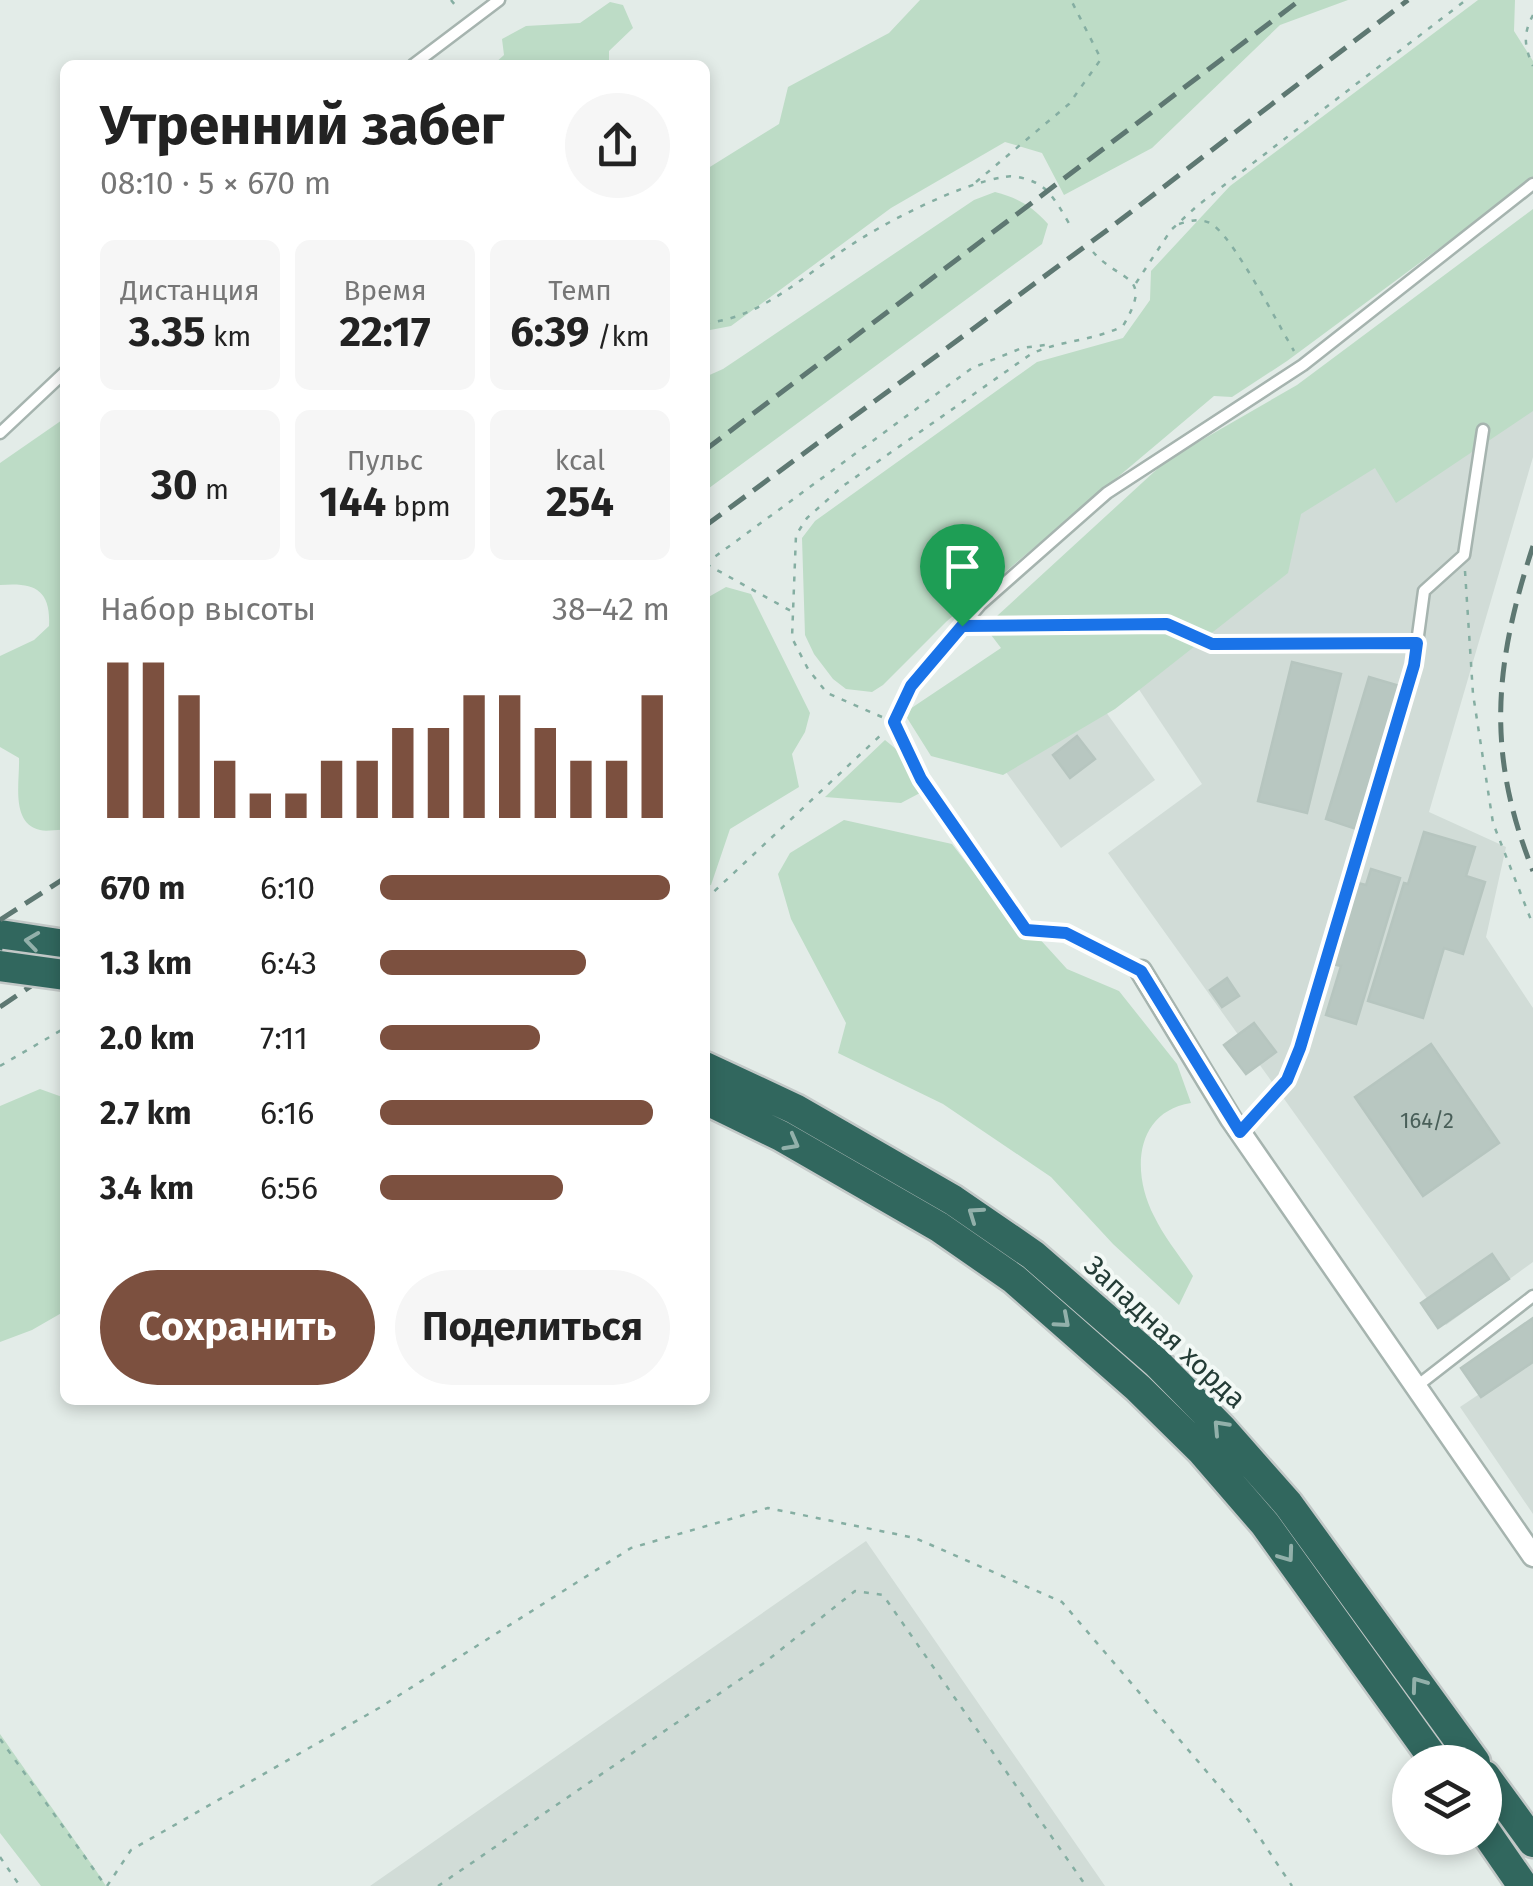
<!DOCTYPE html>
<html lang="ru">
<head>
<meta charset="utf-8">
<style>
	body { margin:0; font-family:"Fira Sans",sans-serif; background:#f6f6f6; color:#222; height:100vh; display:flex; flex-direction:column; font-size:38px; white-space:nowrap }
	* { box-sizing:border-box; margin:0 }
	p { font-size:32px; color:#767676 }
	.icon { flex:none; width:55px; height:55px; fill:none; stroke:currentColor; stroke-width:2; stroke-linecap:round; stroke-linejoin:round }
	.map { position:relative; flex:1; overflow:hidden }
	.details { position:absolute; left:60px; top:60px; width:650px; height:1345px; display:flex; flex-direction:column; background:#fff; border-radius:15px; box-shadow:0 5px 15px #0003 }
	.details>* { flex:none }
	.controls { position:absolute; left:1392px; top:1745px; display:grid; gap:20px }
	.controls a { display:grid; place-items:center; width:110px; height:110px; border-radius:50%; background:#fff; box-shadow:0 5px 15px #0003; font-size:50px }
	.pin { position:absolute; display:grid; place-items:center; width:85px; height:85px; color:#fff; margin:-102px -42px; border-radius:50% 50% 50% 0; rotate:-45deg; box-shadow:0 0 10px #0007 }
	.pin .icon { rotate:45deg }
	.round { display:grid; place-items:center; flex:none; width:105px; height:105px; border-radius:52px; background:#f6f6f6 }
	.summary { display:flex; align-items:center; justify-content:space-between; height:170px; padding:0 40px }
	h1 { font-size:55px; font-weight:700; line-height:75px }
	.stats { display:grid; grid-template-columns:repeat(3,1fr); gap:15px; height:170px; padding:10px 40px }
	.stats div { display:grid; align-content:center; border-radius:15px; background:#f6f6f6; text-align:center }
	.stats b { font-size:42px; font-weight:700 }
	.stats small { font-size:28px; font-weight:400 }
	.stats p { font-size:28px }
	.chart { height:280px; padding:20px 40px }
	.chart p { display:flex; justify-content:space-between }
	.chart svg { width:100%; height:180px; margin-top:10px; stroke:#7c503f; stroke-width:6 }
	.action { display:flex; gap:20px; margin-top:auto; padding:20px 40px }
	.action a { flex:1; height:115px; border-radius:60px; background:#7c503f; color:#fff; font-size:40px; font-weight:700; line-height:115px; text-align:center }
	.action a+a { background:#f6f6f6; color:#222 }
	ul { padding:0 40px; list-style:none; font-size:32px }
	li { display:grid; grid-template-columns:160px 120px 1fr; align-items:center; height:75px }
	li i { height:25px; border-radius:12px; background:#7c503f }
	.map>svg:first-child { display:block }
	.built { fill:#d1dcd7 }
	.green { fill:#bddcc6 }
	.building { fill:#b8c7c1; stroke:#b6c5bf; stroke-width:2.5 }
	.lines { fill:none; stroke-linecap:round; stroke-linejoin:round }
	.lane-casing { stroke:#a6b4af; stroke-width:15 }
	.street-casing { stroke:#a6b4af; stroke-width:25 }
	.highway-casing { stroke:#c2c8c7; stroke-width:35 }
	.path { stroke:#85aea2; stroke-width:2.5; stroke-dasharray:5 8; stroke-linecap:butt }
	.lane { stroke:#fff; stroke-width:10 }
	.street { stroke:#fff; stroke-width:20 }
	.highway { stroke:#31675e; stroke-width:30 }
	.rail { stroke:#5e7872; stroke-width:5; stroke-dasharray:20 10; stroke-linecap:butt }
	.highway-bridge-casing { stroke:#c2c8c7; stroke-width:35; stroke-linecap:butt }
	.highway-bridge { stroke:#31675e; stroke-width:30 }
	.oneway { stroke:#92b0aa }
	.route-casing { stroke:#fff; stroke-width:20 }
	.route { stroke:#1a73e8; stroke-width:12 }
	.labels { text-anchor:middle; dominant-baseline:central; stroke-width:8; stroke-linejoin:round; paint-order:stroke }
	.number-label { font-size:22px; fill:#495f59 }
	.street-label { font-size:28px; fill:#243c36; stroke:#f3f9f6 }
</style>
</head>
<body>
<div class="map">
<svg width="1533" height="1886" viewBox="0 0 1533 1886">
	<rect width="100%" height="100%" fill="#e3ece8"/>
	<!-- built -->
	<path class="built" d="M 1471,309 L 1533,405 L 1533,457 L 1429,812 L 1506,847 L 1486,937 L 1533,1008 L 1533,1262 L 1446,1325 L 1108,853 L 1202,784 L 1088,613 Z
		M 1090,690 L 1155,780 L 1061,848 L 996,758 Z
		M 1533,1358 L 1533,1514 L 1460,1407 Z
		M 866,1541 L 1105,1886 L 370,1886 Z"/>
	<!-- green -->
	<path class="green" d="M 920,0 L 1348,0 L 1280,25 L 1152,148 L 1064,195 L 1042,153 L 1005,142 L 891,208 L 731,326 L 705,331 L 705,170 L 779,124 L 788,87 L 889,33 Z
		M 1478,0 L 1515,0 L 1514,31 L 1533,61 L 1533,179 L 1287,361 L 1232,397 L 1214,396 L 947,621 L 883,685 L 872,692 L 846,689 L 833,679 L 814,654 L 805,635 L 802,538 L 815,521 L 1037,362 L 1123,338 L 1150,300 L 1151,271 L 1230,186 Z
		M 610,2 L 623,5 L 633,28 L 609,51 L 609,65 L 493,65 L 504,55 L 502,39 L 526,26 L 580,23 Z
		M 995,192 C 1018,198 1032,206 1048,224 L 1042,244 L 705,491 L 705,377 L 723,369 L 974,200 Z
		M 1533,209 L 1533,411 L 1396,503 L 1375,468 L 1301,514 L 1288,573 L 1115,709 L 1003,775 L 931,756 L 904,713 L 1001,648 L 985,627 L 1167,460 L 1297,385 Z
		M 65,418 L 65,830 C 58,829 47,832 40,830 C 10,823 20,781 19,758 L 0,747 L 0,656 L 34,640 L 49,626 C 51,589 34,582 0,585 L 0,463 Z
		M 726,587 L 751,594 L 810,713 L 805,732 L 792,754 L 799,787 L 730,829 L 711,885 L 705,886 L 705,599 Z
		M 885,740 L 907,758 L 920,793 L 901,803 L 825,797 Z
		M 844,820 L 952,844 L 1006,914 L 1037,936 L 1067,969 L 1119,991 L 1177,1064 L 1191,1103 C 1135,1112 1131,1172 1154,1216 C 1164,1237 1180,1256 1193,1276 L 1179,1305 L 1113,1244 L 1051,1177 L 943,1104 L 838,1053 L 846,1023 L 791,919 L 778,874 L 790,853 Z
		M 40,1089 L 65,1098 L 65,1311 L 32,1330 L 0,1342 L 0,1106 Z
		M 0,1734 L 97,1872 L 106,1886 L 41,1886 L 0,1833 Z"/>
	<!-- building -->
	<path class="building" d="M 1292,662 L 1341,674 L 1307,813 L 1258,801 Z
		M 1369,677 L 1400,686 L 1356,829 L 1326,819 Z
		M 1077,736 L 1095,759 L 1070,778 L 1053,755 Z
		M 1424,832 L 1475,847 L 1466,876 L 1485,882 L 1463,954 L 1444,948 L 1423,1018 L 1368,1001 L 1404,883 L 1408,884 Z
		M 1371,869 L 1400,878 L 1356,1024 L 1326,1015 L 1341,966 L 1333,964 L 1358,883 L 1366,885 Z
		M 1227,978 L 1239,996 L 1222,1007 L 1210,990 Z
		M 1254,1023 L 1276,1052 L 1246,1074 L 1224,1045 Z
		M 1431,1044 L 1499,1143 L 1423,1196 L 1355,1097 Z
		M 1492,1254 L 1509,1279 L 1438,1328 L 1421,1303 Z
		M 1533,1318 L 1533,1362 L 1481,1397 L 1461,1368 Z"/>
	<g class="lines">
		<!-- lane casing -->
		<g class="lane-casing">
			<path id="lane" d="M 413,65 L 499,0
				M 0,433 L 65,372
				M 1140,971 L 1066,933 L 1026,931 L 921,779 L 894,722 L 911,686 L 981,604 L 1107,493 L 1303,365 L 1533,184
				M 1240,1132 L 1287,1080 L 1300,1047 L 1414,665 L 1424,591 L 1464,555 L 1483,430
				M 1417,1386 L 1533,1296"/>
		</g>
		<!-- street casing -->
		<g class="street-casing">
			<path id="street" d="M 1141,971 L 1231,1119 L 1533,1556"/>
		</g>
		<!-- highway casing -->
		<g class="highway-casing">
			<path id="highway" d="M 0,935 L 65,945
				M 705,1067 L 795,1109 L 953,1200 L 1033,1255 L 1157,1363 L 1221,1428 L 1288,1504 L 1475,1762
				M 705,1099 L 781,1136 L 939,1227 L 1014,1279 L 1138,1388 L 1201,1450 L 1265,1524 L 1436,1762
				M 1485,1776 L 1533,1842
				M 1485,1831 L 1523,1886"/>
		</g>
		<!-- path -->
		<path class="path" d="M 451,0 L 459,10
			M 1533,15 C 1523,34 1524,46 1533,66
			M 976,182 L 1069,104 L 1101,59 L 1071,0
			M 1179,224 C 1189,221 1199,218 1210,223 C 1232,234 1279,326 1294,351
			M 1136,283 L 1171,230 L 1197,206 L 1466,0
			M 705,323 C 759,319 802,277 845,249 C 883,223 959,184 1004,177 C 1013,175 1025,178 1034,182 C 1052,189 1062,213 1072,228
			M 705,564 L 972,368 L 1022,348 L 1045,345
			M 706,564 L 791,611
			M 1465,571 L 1473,694 L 1493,823 L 1533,925
			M 983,626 L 1167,624 L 1212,645 L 1401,643
			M 882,717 L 827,693 L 808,669 L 792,638 L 796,535 L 807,518 L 843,486 L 1031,354 C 1060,340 1094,341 1123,326 C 1154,273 1122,284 1093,252
			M 705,900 L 883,733
			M 0,1066 L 65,1028
			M 0,1739 L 105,1885
			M 0,1857 L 20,1886
			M 107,1886 L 131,1850 L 379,1708 L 631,1548 L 768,1508 L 915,1538 L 1062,1602 L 1248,1820 L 1292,1886
			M 438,1886 L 764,1663 L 855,1591 L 883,1595 L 1086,1886"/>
		<!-- lane -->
		<use href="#lane" class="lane"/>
		<!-- street -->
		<use href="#street" class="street"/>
		<!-- highway -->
		<use href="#highway" class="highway"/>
		<!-- rail -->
		<path class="rail" d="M 705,450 L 1300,0
			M 705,526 L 1106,231 L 1408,0
			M 1533,546 C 1494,666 1486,753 1533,871
			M 0,920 L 65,878
			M 0,1007 L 65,963"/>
		<!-- highway-bridge casing -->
		<g class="highway-bridge-casing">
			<path id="highway-bridge" d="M 0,966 L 65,975"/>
		</g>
		<!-- highway-bridge -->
		<use href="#highway-bridge" class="highway-bridge"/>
	</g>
	<!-- one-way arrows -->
	<defs><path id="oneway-chevron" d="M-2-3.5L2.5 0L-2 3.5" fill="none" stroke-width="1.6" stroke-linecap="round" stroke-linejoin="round" transform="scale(2.5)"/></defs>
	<g class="oneway">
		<use href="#oneway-chevron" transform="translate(32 941) rotate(-172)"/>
		<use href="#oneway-chevron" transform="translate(792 1143) rotate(29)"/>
		<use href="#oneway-chevron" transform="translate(975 1214) rotate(-145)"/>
		<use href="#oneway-chevron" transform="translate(1063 1321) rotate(41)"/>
		<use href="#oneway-chevron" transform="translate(1220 1427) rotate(-133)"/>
		<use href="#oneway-chevron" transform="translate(1287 1555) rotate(54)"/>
		<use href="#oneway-chevron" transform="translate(1418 1684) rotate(-126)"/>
	</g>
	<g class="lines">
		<!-- route casing -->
		<g class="route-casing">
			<path id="route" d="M 1167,624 L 1212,644 L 1417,643 L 1414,665 L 1300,1048 L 1287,1080 L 1240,1132 L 1141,971 L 1066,933 L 1026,930 L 921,779 L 894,722 L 911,686 L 962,626 Z"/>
		</g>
		<!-- route -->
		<use href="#route" class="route"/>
	</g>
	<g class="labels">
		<!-- number labels -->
		<g class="number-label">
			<text x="1427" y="1120">164/2</text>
		</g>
		<!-- street labels -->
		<g class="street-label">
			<text transform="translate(1165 1332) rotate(43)">Западная хорда</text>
		</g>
	</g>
</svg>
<div class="controls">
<a><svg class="icon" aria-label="layers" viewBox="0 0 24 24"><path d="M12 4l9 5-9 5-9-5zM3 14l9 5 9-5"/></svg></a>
</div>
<div class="pin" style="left:962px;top:626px;background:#1e9e55"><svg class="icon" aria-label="arrive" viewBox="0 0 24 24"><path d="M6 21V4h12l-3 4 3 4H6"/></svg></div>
<section class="details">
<div class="summary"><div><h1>Утренний забег</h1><p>08:10 · 5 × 670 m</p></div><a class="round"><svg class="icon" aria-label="share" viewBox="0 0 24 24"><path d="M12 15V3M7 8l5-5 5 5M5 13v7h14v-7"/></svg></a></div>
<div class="stats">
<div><p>Дистанция</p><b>3.35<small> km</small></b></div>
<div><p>Время</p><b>22:17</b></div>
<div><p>Темп</p><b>6:39<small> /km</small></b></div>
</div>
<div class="stats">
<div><b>30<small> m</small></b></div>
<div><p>Пульс</p><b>144<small> bpm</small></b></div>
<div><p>kcal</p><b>254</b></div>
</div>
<div class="chart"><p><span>Набор высоты</span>38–42 m</p>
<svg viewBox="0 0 160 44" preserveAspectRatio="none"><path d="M5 44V6M15 44V6M25 44V14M35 44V30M45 44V38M55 44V38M65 44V30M75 44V30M85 44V22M95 44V22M105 44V14M115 44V14M125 44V22M135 44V30M145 44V30M155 44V14"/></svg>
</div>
<ul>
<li><b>670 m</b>6:10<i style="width:100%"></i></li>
<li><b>1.3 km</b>6:43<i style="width:71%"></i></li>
<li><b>2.0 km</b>7:11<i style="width:55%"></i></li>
<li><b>2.7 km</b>6:16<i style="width:94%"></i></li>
<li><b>3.4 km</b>6:56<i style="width:63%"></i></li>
</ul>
<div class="action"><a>Сохранить</a><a>Поделиться</a></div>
</section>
</div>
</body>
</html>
